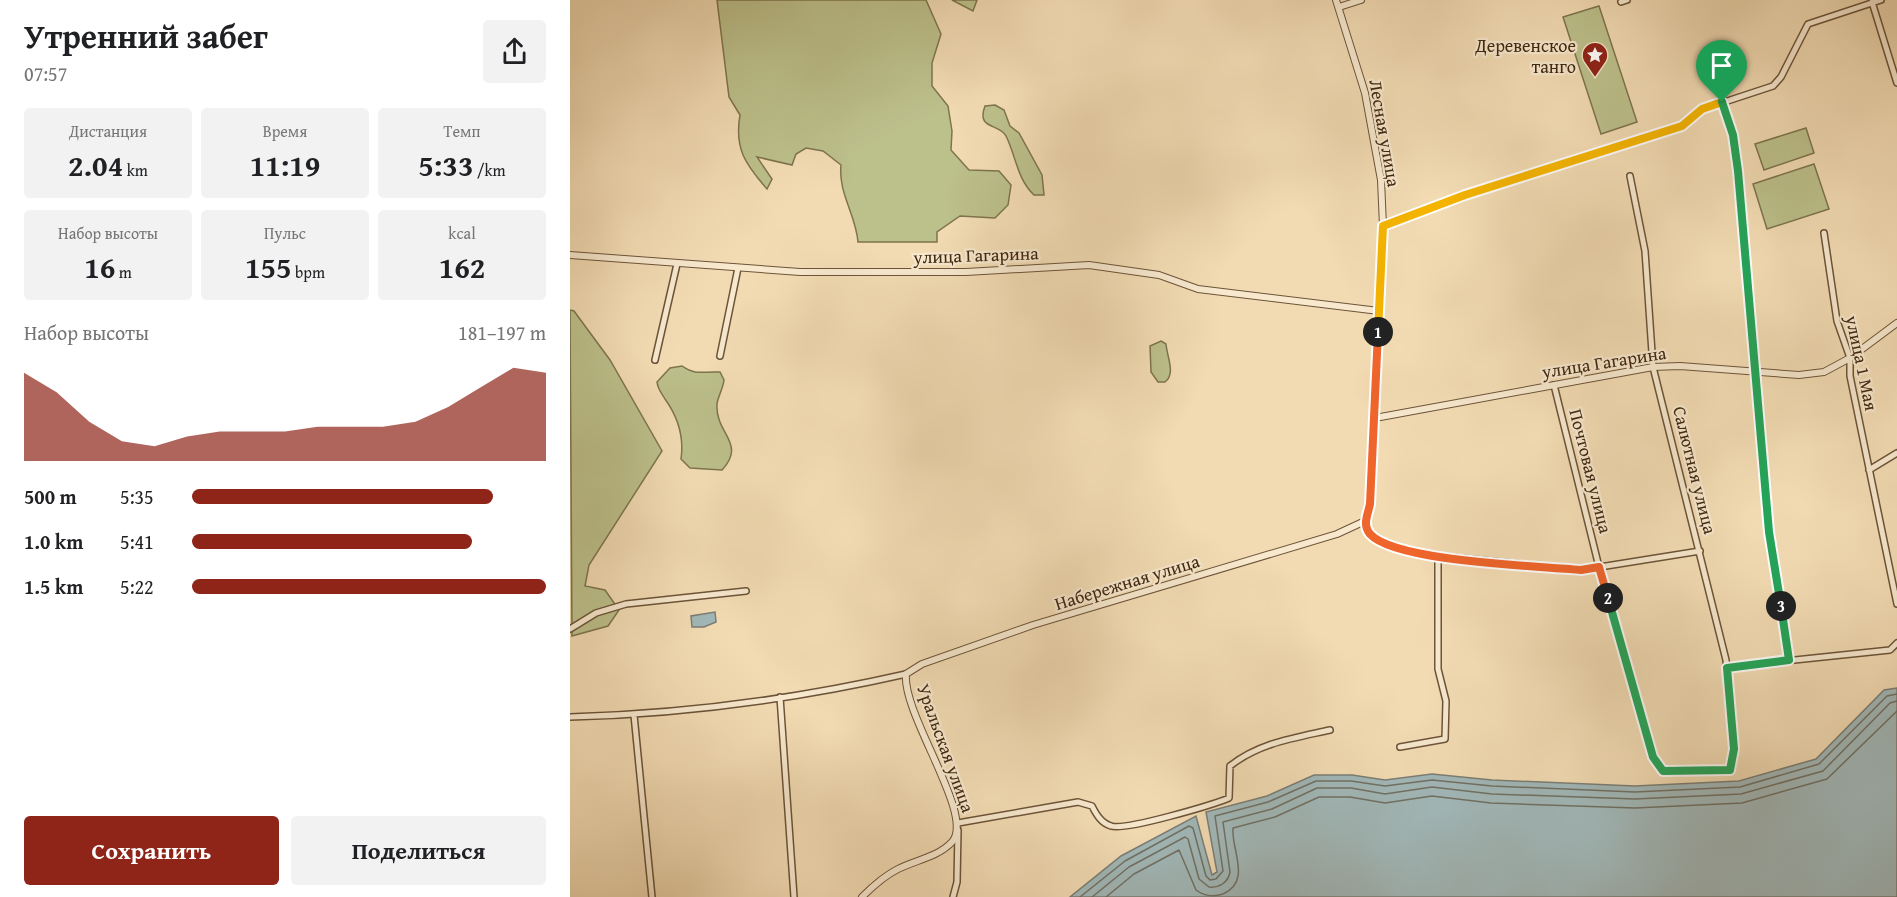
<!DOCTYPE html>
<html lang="ru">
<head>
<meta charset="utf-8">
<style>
	body { margin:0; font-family:"Gentium Book Plus",serif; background:#f2f2f2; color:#202124; height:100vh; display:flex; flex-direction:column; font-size:22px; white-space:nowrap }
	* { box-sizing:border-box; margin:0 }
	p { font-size:20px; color:#757577 }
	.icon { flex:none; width:33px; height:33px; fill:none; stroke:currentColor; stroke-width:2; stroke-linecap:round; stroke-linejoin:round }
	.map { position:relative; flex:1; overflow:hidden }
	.side { display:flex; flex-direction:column; background:#fff; width:570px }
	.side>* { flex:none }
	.pin { position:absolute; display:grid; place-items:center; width:51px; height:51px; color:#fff; margin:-62px -26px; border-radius:50% 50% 50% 0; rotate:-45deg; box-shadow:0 0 6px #0007 }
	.pin .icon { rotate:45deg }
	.km { position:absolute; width:30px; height:30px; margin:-15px; border-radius:50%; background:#222; color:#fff; font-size:16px; line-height:30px; text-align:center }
	.round { display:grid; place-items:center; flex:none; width:63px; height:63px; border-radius:6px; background:#f2f2f2 }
	.headline { display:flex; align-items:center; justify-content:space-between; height:102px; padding:0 24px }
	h1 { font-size:33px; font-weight:600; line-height:45px }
	.metrics { display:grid; grid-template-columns:repeat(3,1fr); gap:9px; height:102px; padding:6px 24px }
	.metrics div { display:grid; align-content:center; border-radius:6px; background:#f2f2f2; text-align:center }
	.metrics b { font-size:30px; font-weight:600 }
	.metrics small { font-size:16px; font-weight:400 }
	.metrics p { font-size:16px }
	.chart { height:168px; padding:12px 24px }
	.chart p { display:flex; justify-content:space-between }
	.chart svg { width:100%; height:108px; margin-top:6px; fill:#8f2418; opacity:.7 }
	.primary-button { display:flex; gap:12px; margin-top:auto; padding:12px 24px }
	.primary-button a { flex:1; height:69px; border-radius:6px; background:#8f2418; color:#fff; font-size:24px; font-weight:600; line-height:69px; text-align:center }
	.primary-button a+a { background:#f2f2f2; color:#202124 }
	ul { padding:0 24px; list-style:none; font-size:20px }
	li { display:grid; grid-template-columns:96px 72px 1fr; align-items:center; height:45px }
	li i { height:15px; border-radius:8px; background:#8f2418 }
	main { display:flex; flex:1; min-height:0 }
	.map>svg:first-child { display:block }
	.green { fill:#bcc08b; stroke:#7e744e; stroke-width:1.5 }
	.water { fill:#a1b8b9; stroke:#7a7e75; stroke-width:1.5 }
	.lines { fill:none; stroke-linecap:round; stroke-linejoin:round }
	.shore { stroke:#707064; stroke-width:1.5 }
	.minor-casing { stroke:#6c5439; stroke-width:8 }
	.tertiary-casing { stroke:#6c5439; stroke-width:8 }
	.minor { stroke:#f7e8ce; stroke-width:5 }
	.tertiary { stroke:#f7e8ce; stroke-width:6 }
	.split-1-casing { stroke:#fff; stroke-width:12 }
	.split-2-casing { stroke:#fff; stroke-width:12 }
	.split-3-casing { stroke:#fff; stroke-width:12 }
	.split-4-casing { stroke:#fff; stroke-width:12 }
	.split-1 { stroke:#f5b400; stroke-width:8 }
	.split-2 { stroke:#f0652b; stroke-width:8 }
	.split-3 { stroke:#22a559; stroke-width:8 }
	.split-4 { stroke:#22a559; stroke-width:8 }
	.labels { text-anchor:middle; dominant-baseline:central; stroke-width:4.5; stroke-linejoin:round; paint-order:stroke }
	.poi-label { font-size:18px; fill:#402710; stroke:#f7e8ce; text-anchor:end }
	.street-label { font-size:18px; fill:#402710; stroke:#f7e8ce }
</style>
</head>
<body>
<main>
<section class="side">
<div class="headline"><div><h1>Утренний забег</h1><p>07:57</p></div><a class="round"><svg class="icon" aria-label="share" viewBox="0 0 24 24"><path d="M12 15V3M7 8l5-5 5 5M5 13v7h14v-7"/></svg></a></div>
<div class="metrics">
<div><p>Дистанция</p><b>2.04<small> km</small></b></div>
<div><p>Время</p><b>11:19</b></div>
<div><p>Темп</p><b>5:33<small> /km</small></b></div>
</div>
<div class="metrics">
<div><p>Набор высоты</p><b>16<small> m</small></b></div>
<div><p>Пульс</p><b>155<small> bpm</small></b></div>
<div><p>kcal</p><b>162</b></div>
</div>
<div class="chart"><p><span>Набор высоты</span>181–197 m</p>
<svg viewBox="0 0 160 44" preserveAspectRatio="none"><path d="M0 44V8L10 16L20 28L30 36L40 38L50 34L60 32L70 32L80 32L90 30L100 30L110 30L120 28L130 22L140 14L150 6L160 8V44z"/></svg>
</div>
<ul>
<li><b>500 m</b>5:35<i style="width:85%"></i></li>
<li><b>1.0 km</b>5:41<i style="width:79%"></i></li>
<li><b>1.5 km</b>5:22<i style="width:100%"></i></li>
</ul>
<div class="primary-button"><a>Сохранить</a><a>Поделиться</a></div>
</section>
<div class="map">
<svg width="1327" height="897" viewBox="0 0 1327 897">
	<rect width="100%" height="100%" fill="#f2dbb3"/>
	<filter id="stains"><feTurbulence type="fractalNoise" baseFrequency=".00333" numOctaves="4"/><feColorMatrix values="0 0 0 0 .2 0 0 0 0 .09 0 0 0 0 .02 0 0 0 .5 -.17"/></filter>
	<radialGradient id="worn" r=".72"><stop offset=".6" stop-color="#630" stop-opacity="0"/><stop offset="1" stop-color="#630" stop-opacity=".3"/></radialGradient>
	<!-- green -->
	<path class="green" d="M 147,0 L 356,0 L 371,34 L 362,63 L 362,86 L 378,106 L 382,131 L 381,150 L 399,170 L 429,171 L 441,185 L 438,205 L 425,218 L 390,216 L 367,232 L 367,242 L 288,242 C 286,215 268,193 271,165 L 253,151 L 236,148 L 226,154 L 222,165 L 187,157 L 202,179 L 197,189 C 176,165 164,149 170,115 L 159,97 Z
		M 382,0 L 407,0 L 403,11 Z
		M 1029,6 L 1067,122 L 1031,134 L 993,17 Z
		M 425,105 L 434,110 L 440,126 L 449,133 L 472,175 L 474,195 L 464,195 C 447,179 446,156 436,136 C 429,123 406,130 415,106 Z
		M 1236,128 L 1244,153 L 1194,170 L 1185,144 Z
		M 1244,164 L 1259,209 L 1197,229 L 1183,184 Z
		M 0,310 L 4,311 L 40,360 L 92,451 L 19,565 L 15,586 L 35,590 L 49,610 L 38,626 L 2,636 Z
		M 591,341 L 596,344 C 597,357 606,374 595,382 L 588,382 L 581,372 L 580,346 Z
		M 112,366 C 126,376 133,371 150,372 L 154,380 C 153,389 148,396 147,404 C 145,434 177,443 152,470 L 120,468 L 111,459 C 114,438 108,417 95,399 C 91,392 88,390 87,382 L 100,368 Z"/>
	<!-- water -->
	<path class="water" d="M 145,612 L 146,622 L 134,627 L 122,627 L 121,616 Z
		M 1327,688 L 1327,897 L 500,897 L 551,856 L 626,816 L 642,875 L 647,872 L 636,812 L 697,796 L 744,775 L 782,775 L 815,780 L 862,774 L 922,780 L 1065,786 L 1169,781 L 1246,759 L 1314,690 Z"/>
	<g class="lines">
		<!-- shore -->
		<path class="shore" d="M 510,897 L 555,861 L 619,826 L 623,828 L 636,876 L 640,880 L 646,879 L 653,871 L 645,816 L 698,802 L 746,781 L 781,781 L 815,786 L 862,780 L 922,786 L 1065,792 L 1170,787 L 1249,764 L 1317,696 L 1327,694
			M 522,897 L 559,867 L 615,837 L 618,839 L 629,879 L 639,887 C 649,888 658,883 660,872 L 653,822 L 702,809 L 747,788 L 781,788 L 815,794 L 862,787 L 922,794 L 1065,799 L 1171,794 L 1253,771 L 1320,703 L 1327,701
			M 536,897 L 564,874 L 609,850 L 626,890 C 634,896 644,897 653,894 C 682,881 661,850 663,828 L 705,817 L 749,797 L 780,797 L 815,803 L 862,796 L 921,803 L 1065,808 L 1172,803 L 1257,779 L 1327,711"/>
		<!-- minor casing -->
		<g class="minor-casing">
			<path id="minor" d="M 1051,2 L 1057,0
				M 1302,2 L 1327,83
				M 1152,102 L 1163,135 L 1168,171 L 1199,532 L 1219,660
				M 813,226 L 895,195 L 1112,126 L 1133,109 L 1203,86 L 1211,77 L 1238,24 L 1311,0
				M 1254,233 L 1267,321 L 1280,358 L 1280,376 L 1327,604
				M 150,356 L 168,268
				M 85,360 L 107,264
				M 984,385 L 1029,567 L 1083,757 L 1093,771 L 1159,770 L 1164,749 L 1156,660 L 1083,367 L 1075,251 L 1060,176
				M 1299,470 L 1327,453
				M 795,521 L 800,534 L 817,544 L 849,554 L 1011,570 L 1130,551
				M 0,629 L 26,613 L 56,604 L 176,591
				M 1157,667 L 1320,650 L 1327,643
				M 210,697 L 224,897
				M 64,715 L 82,897
				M 0,717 C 112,714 226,699 336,674
				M 830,747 L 875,739 L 876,701 L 868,669 L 868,556
				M 388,823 L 508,802 L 522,806 C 526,814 531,823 541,826 C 555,831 642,805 659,798 L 660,766 C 689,743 724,738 760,730
				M 383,897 L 387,882 L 388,830"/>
		</g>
		<!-- tertiary casing -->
		<g class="tertiary-casing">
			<path id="tertiary" d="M 769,7 L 791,0
				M 0,255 L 230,272 L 396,272 L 519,265 L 589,275 L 628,289 L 809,311
				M 805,418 L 1083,367 L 1110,366 L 1229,375 L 1254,372 L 1280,358 L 1327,323
				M 292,897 C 303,886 314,876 328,869 C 346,860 368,857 382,842 C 406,816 332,715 336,674 L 352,664 L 463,625 L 767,534 L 795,521 L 800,504 L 805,418 L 813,226 L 811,180 L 795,93 L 766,0"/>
		</g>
		<!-- minor -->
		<use href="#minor" class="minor"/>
		<!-- tertiary -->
		<use href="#tertiary" class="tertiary"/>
	</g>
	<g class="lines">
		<!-- split-1 casing -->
		<g class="split-1-casing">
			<path id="split-1" d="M 808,332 L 813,226 L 895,195 L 1112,126 L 1132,109 L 1152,102"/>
		</g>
		<!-- split-2 casing -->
		<g class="split-2-casing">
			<path id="split-2" d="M 808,332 L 800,504 C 798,514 792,525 800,534 C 825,562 970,566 1011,570 L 1029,567 L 1038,598"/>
		</g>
		<!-- split-3 casing -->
		<g class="split-3-casing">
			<path id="split-3" d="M 1038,598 L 1083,757 L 1093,771 L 1160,770 L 1164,749 L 1157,668 L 1219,660 L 1211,606"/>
		</g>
		<!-- split-4 casing -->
		<g class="split-4-casing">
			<path id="split-4" d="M 1152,102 L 1163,135 L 1168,171 L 1199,532 L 1211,606"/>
		</g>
		<!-- split-1 -->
		<use href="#split-1" class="split-1"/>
		<!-- split-2 -->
		<use href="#split-2" class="split-2"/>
		<!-- split-3 -->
		<use href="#split-3" class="split-3"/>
		<!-- split-4 -->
		<use href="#split-4" class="split-4"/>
	</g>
	<!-- icons -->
	<defs>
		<g id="sight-pin" transform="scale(1.35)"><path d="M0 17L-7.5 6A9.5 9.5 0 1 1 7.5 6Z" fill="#8f2418" stroke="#f7e8ce"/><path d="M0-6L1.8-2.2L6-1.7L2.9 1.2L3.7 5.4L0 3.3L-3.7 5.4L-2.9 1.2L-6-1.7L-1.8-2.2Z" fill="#fff"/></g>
	</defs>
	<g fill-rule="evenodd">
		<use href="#sight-pin" x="1025" y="55"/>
	</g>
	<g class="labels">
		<!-- poi labels -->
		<g class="poi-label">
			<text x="1006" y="45">Деревенское<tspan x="1006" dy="21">танго</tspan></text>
		</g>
		<!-- street labels -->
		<g class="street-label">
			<text transform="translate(815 133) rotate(80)">Лесная улица</text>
			<text transform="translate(406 255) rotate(-2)">улица Гагарина</text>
			<text transform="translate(1034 362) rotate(-9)">улица Гагарина</text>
			<text transform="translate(1292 363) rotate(78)">улица 1 Мая</text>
			<text transform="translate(1125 470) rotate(76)">Салютная улица</text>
			<text transform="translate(1021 471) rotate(76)">Почтовая улица</text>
			<text transform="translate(557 582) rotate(-17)">Набережная улица</text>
			<text transform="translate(376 748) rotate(70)">Уральская улица</text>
		</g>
	</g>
	<rect width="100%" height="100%" filter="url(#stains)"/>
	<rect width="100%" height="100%" fill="url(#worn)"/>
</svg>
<div class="pin" style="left:1152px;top:102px;background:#1e9e55"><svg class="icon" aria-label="arrive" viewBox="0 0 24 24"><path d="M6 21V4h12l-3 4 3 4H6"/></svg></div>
<b class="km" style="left:808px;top:332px">1</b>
<b class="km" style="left:1038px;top:598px">2</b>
<b class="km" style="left:1211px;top:606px">3</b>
</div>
</main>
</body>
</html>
